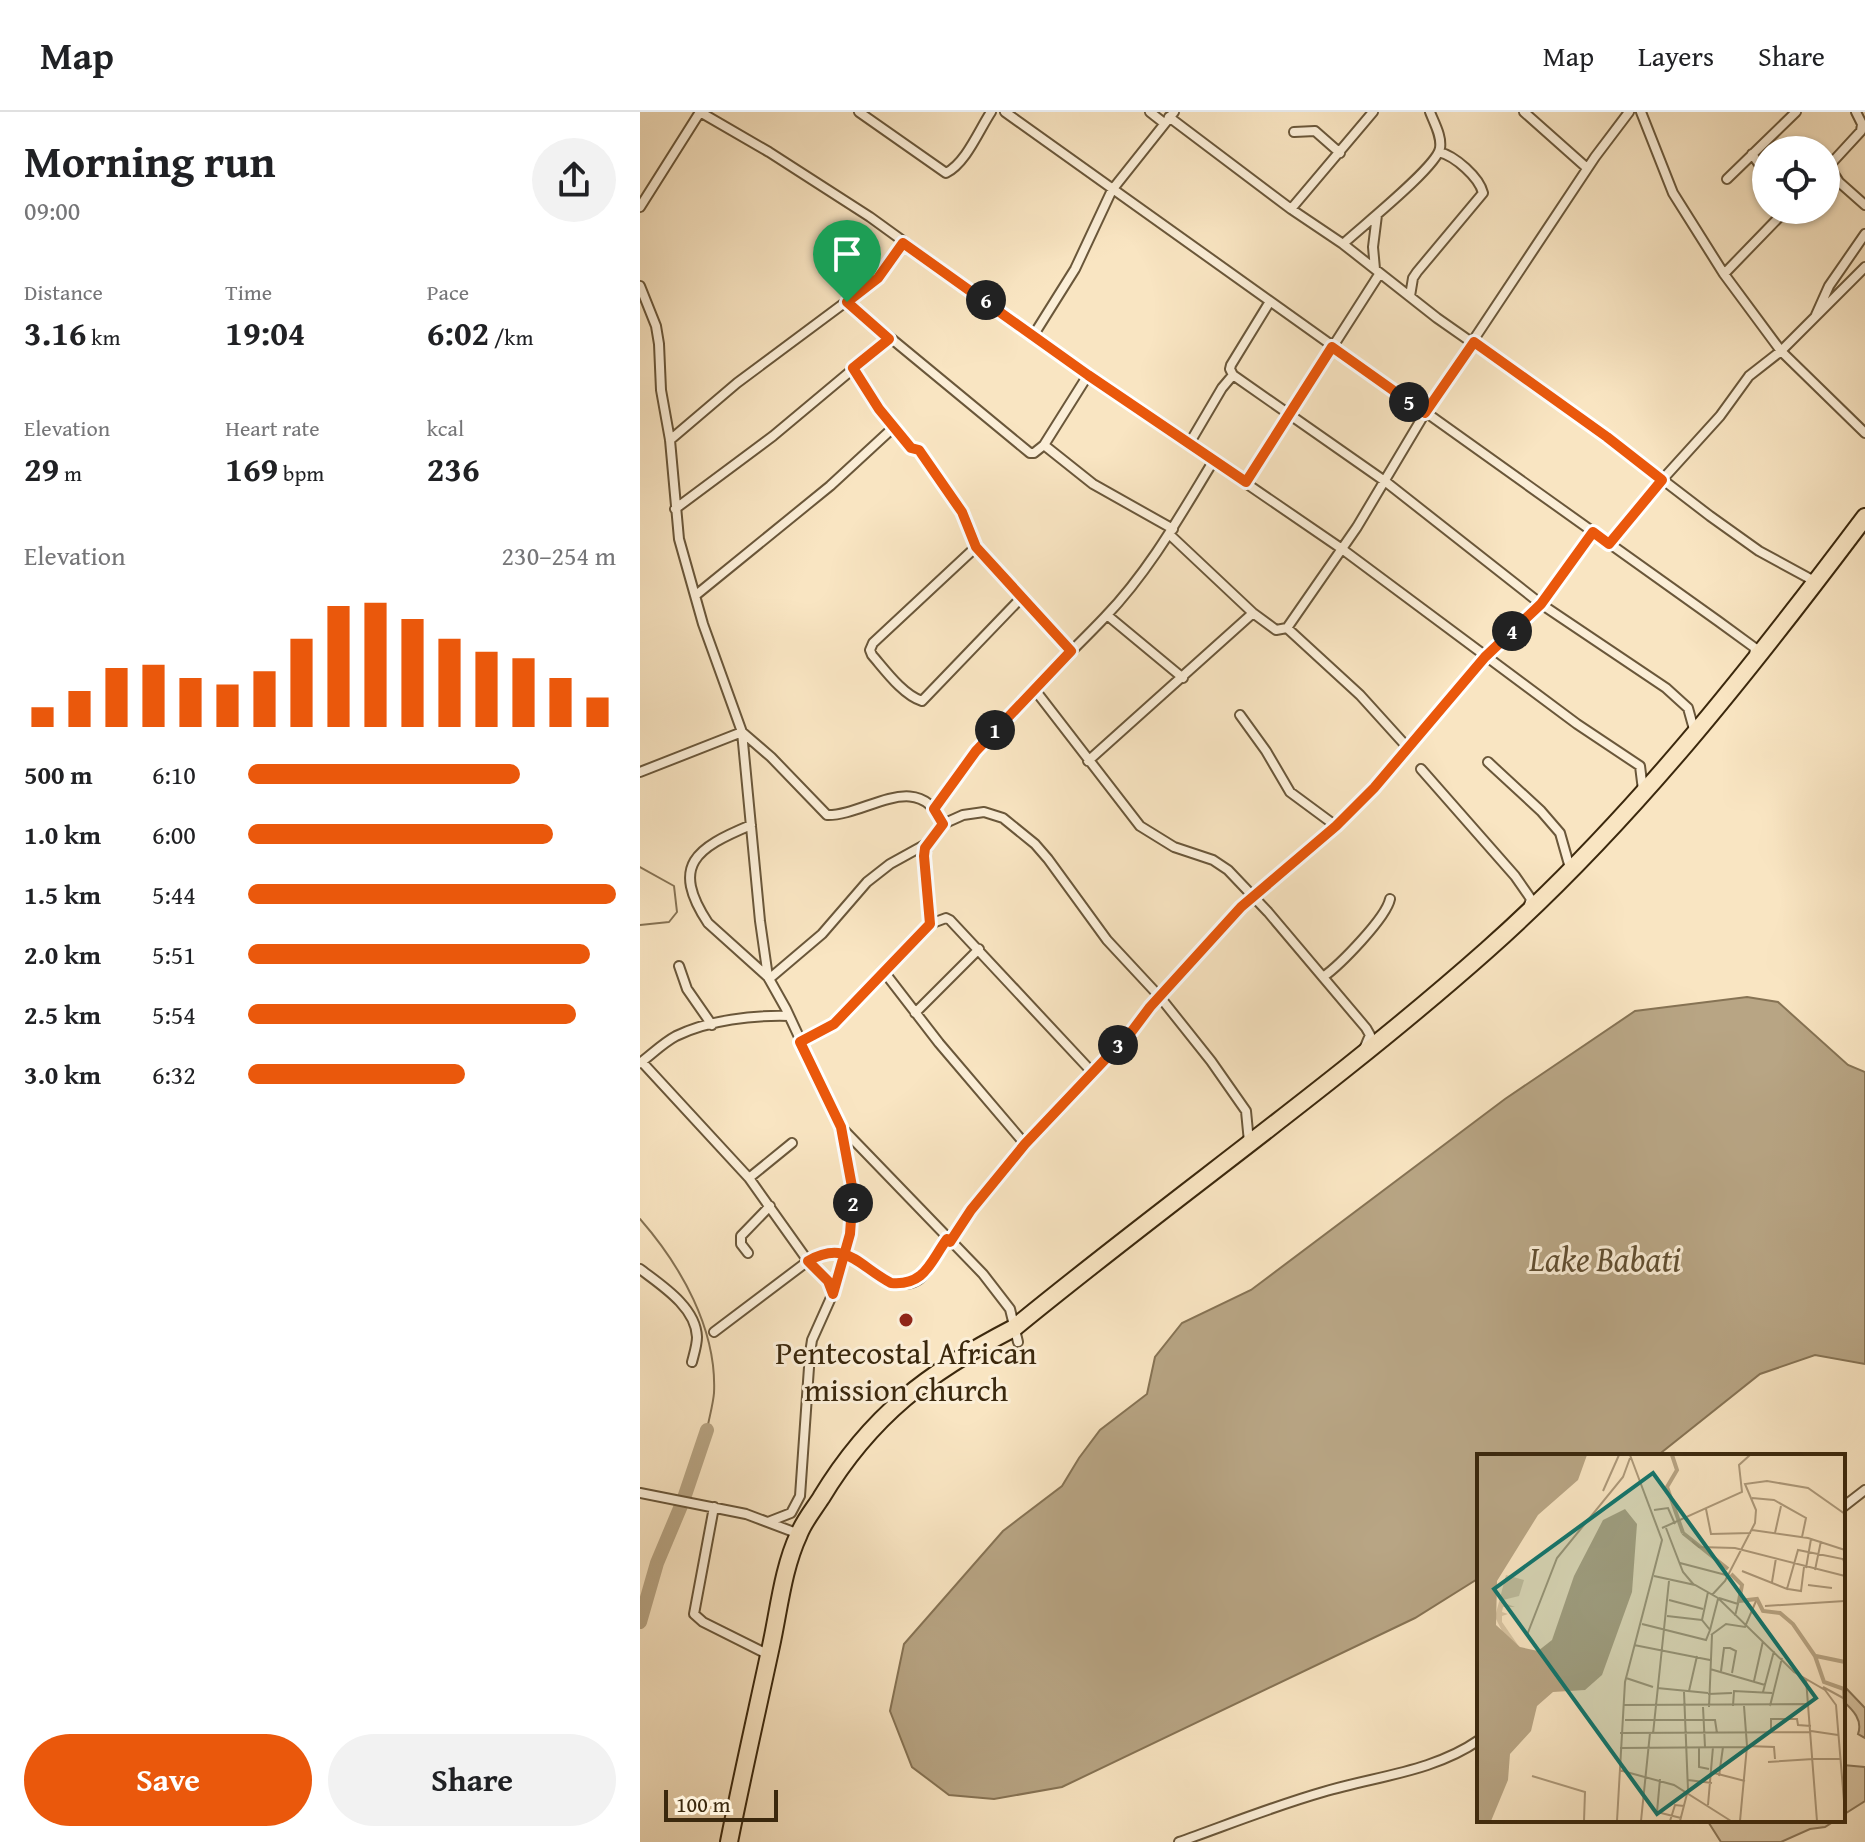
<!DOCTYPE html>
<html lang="en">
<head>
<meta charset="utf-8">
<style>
	body { margin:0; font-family:"Gentium Book Plus",serif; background:#f2f2f2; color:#202124; height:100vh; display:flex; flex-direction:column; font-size:30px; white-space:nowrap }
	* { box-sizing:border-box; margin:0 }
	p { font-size:26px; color:#757577 }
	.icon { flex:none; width:44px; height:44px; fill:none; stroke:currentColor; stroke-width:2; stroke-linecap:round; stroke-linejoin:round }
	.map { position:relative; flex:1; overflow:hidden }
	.drawer { display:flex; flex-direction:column; background:#fff; width:640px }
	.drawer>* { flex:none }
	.fabs { position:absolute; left:1112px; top:24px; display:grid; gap:16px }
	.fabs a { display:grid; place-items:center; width:88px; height:88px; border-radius:50%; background:#fff; box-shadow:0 2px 6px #0004; font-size:40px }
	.scale { position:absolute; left:24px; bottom:20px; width:114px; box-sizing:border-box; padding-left:8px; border:4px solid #3b280d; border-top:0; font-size:22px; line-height:28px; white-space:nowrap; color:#3b280d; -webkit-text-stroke:6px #fbeed7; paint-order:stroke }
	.pin { position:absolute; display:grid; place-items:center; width:68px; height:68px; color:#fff; margin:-82px -34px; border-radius:50% 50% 50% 0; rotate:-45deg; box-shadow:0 0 8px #0007 }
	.pin .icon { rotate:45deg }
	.km { position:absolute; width:40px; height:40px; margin:-20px; border-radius:50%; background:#222; color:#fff; font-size:22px; line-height:40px; text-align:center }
	.round { display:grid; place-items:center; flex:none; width:84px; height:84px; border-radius:42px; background:#f2f2f2 }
	.overview { display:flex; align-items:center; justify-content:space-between; height:136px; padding:0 24px }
	h1 { font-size:44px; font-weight:600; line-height:60px }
	.figures { display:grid; grid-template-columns:repeat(3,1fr); gap:12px; height:136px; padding:8px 24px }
	.figures div { display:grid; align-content:center }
	.figures b { font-size:34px; font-weight:600 }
	.figures small { font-size:22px; font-weight:400 }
	.figures p { font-size:22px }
	.chart { height:224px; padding:16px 24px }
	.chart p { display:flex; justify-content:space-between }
	.chart svg { width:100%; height:144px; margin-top:8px; stroke:#ea580c; stroke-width:6 }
	.button { display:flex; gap:16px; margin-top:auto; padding:16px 24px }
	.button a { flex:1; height:92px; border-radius:48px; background:#ea580c; color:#fff; font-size:32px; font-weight:600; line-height:92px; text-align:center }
	.button a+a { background:#f2f2f2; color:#202124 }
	ul { padding:0 24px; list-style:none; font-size:26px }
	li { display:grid; grid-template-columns:128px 96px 1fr; align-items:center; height:60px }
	li i { height:20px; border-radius:10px; background:#ea580c }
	header { display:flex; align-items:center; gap:48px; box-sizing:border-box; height:112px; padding:0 40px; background:#fff; border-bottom:2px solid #e0e0e0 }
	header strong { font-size:38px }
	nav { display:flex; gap:44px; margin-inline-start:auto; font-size:28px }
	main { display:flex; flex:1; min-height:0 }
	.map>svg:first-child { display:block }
	.green { fill:#d9c5a3; stroke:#8a7658; stroke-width:2 }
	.water { fill:#b8a584; stroke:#867354; stroke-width:2 }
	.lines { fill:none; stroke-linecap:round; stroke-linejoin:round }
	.stream { stroke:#867354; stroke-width:2 }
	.river { stroke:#b8a584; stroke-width:14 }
	.street-casing { stroke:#6a573a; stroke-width:12 }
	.highway-casing { stroke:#3b280d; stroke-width:20 }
	.street { stroke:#fbeed7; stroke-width:8 }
	.highway { stroke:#f9e5c2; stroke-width:16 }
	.route-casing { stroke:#fff; stroke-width:16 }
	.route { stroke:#ea580c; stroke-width:10 }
	.poi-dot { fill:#8f2418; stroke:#fbeed7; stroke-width:3 }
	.labels { text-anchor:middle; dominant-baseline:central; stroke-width:6; stroke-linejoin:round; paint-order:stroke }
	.poi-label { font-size:32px; fill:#3b280d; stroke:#fbeed7 }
	.water-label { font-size:34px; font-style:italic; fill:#604e31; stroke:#fbeed7 }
	.inset-river { fill:none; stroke:#b8a584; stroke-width:4 }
	.inset-road { fill:none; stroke:#ad997a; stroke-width:2 }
	.view { fill:#0f766e; fill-opacity:0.15; stroke:#0f766e; stroke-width:4 }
	.inset-edge { fill:none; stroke:#3b280d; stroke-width:4 }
</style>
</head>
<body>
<header>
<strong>Map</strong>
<nav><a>Map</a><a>Layers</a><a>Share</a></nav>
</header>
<main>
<section class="drawer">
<div class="overview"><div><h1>Morning run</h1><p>09:00</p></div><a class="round"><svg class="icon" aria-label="share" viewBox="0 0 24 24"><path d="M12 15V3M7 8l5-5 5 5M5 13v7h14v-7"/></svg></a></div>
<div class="figures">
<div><p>Distance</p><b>3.16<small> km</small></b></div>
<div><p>Time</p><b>19:04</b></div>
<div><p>Pace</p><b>6:02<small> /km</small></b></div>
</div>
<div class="figures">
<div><p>Elevation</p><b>29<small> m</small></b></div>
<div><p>Heart rate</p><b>169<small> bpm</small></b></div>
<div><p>kcal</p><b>236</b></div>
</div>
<div class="chart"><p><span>Elevation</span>230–254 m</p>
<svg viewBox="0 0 160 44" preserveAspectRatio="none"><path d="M5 44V38M15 44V33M25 44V26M35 44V25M45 44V29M55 44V31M65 44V27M75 44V17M85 44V7M95 44V6M105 44V11M115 44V17M125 44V21M135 44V23M145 44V29M155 44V35"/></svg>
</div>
<ul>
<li><b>500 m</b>6:10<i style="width:74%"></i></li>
<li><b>1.0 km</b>6:00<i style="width:83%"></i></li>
<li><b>1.5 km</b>5:44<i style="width:100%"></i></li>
<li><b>2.0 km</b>5:51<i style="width:93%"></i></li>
<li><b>2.5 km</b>5:54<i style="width:89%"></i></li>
<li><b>3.0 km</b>6:32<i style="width:59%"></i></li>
</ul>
<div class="button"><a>Save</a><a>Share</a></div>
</section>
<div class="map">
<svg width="1225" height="1730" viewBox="0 0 1225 1730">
	<rect width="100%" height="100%" fill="#f9e5c2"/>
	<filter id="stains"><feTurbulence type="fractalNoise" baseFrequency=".0025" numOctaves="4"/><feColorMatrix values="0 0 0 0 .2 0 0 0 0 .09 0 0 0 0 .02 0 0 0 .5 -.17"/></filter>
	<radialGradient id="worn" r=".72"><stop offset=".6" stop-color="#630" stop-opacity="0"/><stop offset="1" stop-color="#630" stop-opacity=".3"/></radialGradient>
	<!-- green -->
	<path class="green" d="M 1203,1573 L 1225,1596 L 1225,1626 L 1218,1622 C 1223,1608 1213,1598 1203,1589 Z
		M 1203,1653 L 1225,1655 L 1225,1689 L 1203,1703 Z
		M 1067,1708 L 1196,1708 L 1185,1715 L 1170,1717 L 1141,1730 L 1081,1730 Z"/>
	<!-- water -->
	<path class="water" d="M 1107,885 L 1138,890 L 1208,953 L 1225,960 L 1225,1252 L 1175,1243 L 1120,1262 L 1017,1344 L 839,1344 L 839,1466 L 775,1506 L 422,1675 L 354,1687 L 309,1683 L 272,1655 L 250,1599 L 264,1532 L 363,1419 L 422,1374 L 439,1346 L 460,1318 L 507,1282 L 515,1245 L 542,1211 L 611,1178 L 865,987 L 995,899 Z"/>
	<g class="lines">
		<!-- stream -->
		<path class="stream" d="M 0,755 L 34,774 L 37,800 L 29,810 L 0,813
			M 0,1107 C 41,1154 77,1217 74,1281 C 73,1293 69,1306 67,1318"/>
		<!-- river -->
		<path class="river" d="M 0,1510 L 17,1451 L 43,1389 L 67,1318"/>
		<!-- street casing -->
		<g class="street-casing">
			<path id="street" d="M 60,0 L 129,40 L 230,105 L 448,263 L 702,437 L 937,612 L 1000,654 L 1003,678
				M 219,0 L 306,61 C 326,51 339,18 351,0
				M 365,0 L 1078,509 L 1115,536 L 1114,545
				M 510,0 L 524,11
				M 884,0 L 947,56
				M 1001,0 L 1033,81 L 1084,162 L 1141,239 L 1225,321
				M 529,5 L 651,97 L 703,132 L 797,206 L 967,325 L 1070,404 L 1119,439 L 1176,470
				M 654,20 L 675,19 L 700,41
				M 1112,42 L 1126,62
				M 1189,54 L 1199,70 L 1225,93
				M 1186,57 L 1221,19 L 1222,12 L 1216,0
				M 1087,67 L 1156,0
				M 0,95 L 60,0
				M 651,97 L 733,0
				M 703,132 C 720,116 797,55 800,36 C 802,24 794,11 790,0
				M 735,157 L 733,135 L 737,103
				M 1084,162 L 1146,98
				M 0,174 L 16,214 L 19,232 L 21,278 L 30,328 L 39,427 L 63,512 L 102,620 L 120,809 L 128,865 L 146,897 L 201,1015 L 343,1162 L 370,1197 L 378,1230
				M 770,184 L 773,166 L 777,160 L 843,81 C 839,65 815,44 799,40
				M 207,190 L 390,341 L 394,341 L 404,333 L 448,263
				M 629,191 L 591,253 L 590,257 L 593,263 L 746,370 L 901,492 L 1026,576 L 1048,596 L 1055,621
				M 1176,203 L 1189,174 L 1225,122
				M 393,224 L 435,157 L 472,78 L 534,0
				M 213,256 L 239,297 L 271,336 L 279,338 L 322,400 L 336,435 L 431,539
				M 30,328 L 97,271 L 238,166 L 263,131
				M 549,332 L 582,276 L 593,263
				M 404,333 L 453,372 L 533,417
				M 606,370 L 740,161
				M 35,397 L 133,324 L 249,227
				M 529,422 L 613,501 L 636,518 L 647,516 L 717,415 L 785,301 L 955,45 L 989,0
				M 969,432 L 1022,368 L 1080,304 L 1109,264 L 1141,239 L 1225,155
				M 336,435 L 233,531 L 230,538 L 232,543 C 245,558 263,583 282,589 L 382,485
				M 56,483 L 190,374 L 254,315
				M 467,503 L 543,566
				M 647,516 L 720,583 L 768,636
				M 395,578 L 500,714 L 534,735 L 573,748 L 588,758 L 628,800 L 726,916 L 730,923 L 724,937
				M 600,603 L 626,639 L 650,680 L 696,714
				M 448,649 L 613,501
				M 848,650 L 901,699 L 920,721 L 930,756
				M 781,657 L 875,764 L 891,787 L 889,793
				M 0,660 L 102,620 L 131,645 L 187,703 C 226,704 278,655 303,712
				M 294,697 C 334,628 410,563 465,505 C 510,458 541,402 574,348
				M 111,713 C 56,736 30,753 68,811 L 128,865
				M 290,812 L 306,806 L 310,808 L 452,960
				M 39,854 L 47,877 L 72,913
				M 245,861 L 299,931 L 385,1032
				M 683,865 C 700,853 746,806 750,787
				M 129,867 L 182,822 L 227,770 L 250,752 L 288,731
				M 275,901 L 339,837
				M 160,930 L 194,912 L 290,812 L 284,744 L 291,726 L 303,712 L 323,703 L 344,700 L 363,706 L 395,732 L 408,747 L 467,828 L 520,885 L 571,949 L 606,999 L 609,1030
				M 2,950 L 109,1066 L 168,1149 L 188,1169 L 193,1182
				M 0,951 C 12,942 23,931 36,924 C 69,908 113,903 149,904
				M 109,1066 L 152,1031
				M 310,1130 L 331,1098 L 385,1032 L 492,919 L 510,895 L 601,795 L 696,714 L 734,676 L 845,545 L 901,492 L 953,420
				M 205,1140 C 226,1155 264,1191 287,1159 C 294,1149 300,1137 307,1127
				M 108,1141 L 101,1132 L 101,1124 L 130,1094
				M 0,1157 C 21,1173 56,1195 57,1225 C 57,1233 54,1242 52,1250
				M 74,1220 L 168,1149 L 192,1140 L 205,1141
				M 0,1381 L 106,1402 L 159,1422
				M 74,1395 L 54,1502 L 63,1510 L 129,1543
				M 1203,1395 L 1225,1378
				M 128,1410 L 151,1401 L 160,1384 L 170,1241 L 172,1228 L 198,1170 L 212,1106 L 213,1080 L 201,1018
				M 539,1730 C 587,1713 634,1694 683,1680 C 736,1664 793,1660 839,1628"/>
		</g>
		<!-- highway casing -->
		<g class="highway-casing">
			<path id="highway" d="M 89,1730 C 102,1665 117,1599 131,1534 C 139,1497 143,1456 159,1422 C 164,1409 174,1397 181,1386 C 231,1303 289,1260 374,1216 C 530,1088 696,972 847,838 C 990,711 1110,558 1225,405"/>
		</g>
		<!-- street -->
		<use href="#street" class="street"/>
		<!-- highway -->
		<use href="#highway" class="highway"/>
	</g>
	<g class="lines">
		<!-- route casing -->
		<g class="route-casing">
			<path id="route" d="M 207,190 L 249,227 L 213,256 L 239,297 L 271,336 L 279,338 L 322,400 L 336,435 L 431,539 L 336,639 L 294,697 L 303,712 L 285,736 L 284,744 L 290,812 L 194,912 L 160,930 L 201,1015 L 213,1080 L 210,1122 L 193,1182 L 188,1169 L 168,1149 C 207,1127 218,1154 251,1171 C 285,1174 290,1150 307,1127 L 310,1130 L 331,1098 L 385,1032 L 492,919 L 510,895 L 601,795 L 696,714 L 734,676 L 845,545 L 901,492 L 953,420 L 969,432 L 1022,368 L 967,325 L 834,230 L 785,301 L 692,235 L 606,370 L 448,263 L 263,131 L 238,166 L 207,190"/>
		</g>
		<!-- route -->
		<use href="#route" class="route"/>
	</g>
	<!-- markers -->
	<circle class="poi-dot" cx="266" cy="1208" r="8"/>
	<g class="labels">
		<!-- poi labels -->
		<g class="poi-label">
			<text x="266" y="1240">Pentecostal African<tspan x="266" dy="37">mission church</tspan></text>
		</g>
		<!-- water labels -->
		<g class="water-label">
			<text x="965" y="1146">Lake Babati</text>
		</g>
	</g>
	<!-- overview -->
	<g transform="translate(837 1342)">
		<rect width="368" height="368" fill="#f9e5c2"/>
		<path d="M 29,121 L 47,126 L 42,142 L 22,147 L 38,153 L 26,153 L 25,158 L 31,160 L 25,162 L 25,168 L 41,191 L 27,181 L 18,163 Z" fill="#d9c5a3"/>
		<path d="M 0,1 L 110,1 L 101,26 L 61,61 L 20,127 L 19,171 L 43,193 L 61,197 L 75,186 L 97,122 L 126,66 L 148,55 L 160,70 L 155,138 L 125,221 L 108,236 L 76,238 L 60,252 L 54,277 L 33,300 L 31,326 L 14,367 L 0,367 Z" fill="#b8a584"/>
		<path class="inset-river" d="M 195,1 L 200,16 L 190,33 L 206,79M 206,79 L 251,115M 254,120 L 265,131 L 262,147 L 280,145 L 286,157 L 303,159 L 316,170 L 338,202 L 347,228 L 367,235 L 368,251M 339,202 L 368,208"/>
		<path class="inset-road" d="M 126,37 L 142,1M 275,44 L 297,46 L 329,64 L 325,83M 229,55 L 234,80 L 274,79M 177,56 L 191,54 L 198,70M 185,74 L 265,38 L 262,11 L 273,1M 189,74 L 206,118 L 217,131M 275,76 L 331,84 L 368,96M 298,79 L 304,52M 215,87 L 222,93 L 258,94 L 368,122M 203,109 L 249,121M 329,114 L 334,85M 338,116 L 344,87M 265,117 L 310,135 L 321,96 L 366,105 L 368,110M 177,122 L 218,131 L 241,144 L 317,218 L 348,236 L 359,251 L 368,359M 295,128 L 299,104M 331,131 L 355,134M 311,135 L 324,137 L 327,113M 235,141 L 248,127 L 278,69 L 279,56 L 268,30 L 290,27 L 331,34 L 368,60M 242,144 L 261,150 L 258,162M 192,146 L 226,155M 288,152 L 368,147M 190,162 L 225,166M 165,170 L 229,186 L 233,176 L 225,166 L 231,138M 233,176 L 241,145M 50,181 L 80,104 L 146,23 L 153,4M 234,181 L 249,170 L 268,173 L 279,147M 157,191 L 233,206M 233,215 L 288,231M 244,217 L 247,194 L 253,194 L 259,197 L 255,219M 149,224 L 176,233M 329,225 L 340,367M 277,227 L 286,187M 346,233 L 368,245M 180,234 L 231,239M 212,237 L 220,202M 286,238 L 297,197M 231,240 L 255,239M 146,251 L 332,250M 256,252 L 257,237 L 295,239M 293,252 L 305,204M 226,253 L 228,293M 232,253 L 235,181M 148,266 L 238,266 L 240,279M 334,277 L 361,281M 143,279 L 334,278M 294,279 L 294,265 L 320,265 L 321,271 L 334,272M 176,280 L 192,127M 270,292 L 297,293 L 298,305M 222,293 L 222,313 L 232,315M 143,294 L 270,293M 336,305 L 363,305M 291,308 L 336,305M 142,316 L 197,331 L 254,367M 237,319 L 268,327M 55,322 L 108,338 L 107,367M 242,322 L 246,293M 183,325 L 180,358 L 204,364M 211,326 L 235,329M 231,351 L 236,293M 140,367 L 148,228 L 185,86 L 153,1M 164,367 L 173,279M 193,367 L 198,351 L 207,352M 203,367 L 211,336 L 207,238M 263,367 L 270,292 L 267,252"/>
		<path class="view" d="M 176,19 L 339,244 L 180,360 L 17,135 Z"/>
		<rect width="368" height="368" class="inset-edge"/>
	</g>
	<rect width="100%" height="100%" filter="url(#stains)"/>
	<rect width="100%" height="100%" fill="url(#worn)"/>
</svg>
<div class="fabs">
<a><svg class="icon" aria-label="locate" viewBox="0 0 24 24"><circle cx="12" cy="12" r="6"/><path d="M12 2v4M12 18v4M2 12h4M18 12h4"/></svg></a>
</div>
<div class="scale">100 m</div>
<div class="pin" style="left:207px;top:190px;background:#1e9e55"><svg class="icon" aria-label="arrive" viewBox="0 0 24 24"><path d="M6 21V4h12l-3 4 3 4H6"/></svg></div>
<b class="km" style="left:355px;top:618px">1</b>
<b class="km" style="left:213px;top:1091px">2</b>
<b class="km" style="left:478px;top:933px">3</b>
<b class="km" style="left:872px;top:519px">4</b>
<b class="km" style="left:769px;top:290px">5</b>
<b class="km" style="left:346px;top:188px">6</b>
</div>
</main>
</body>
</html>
